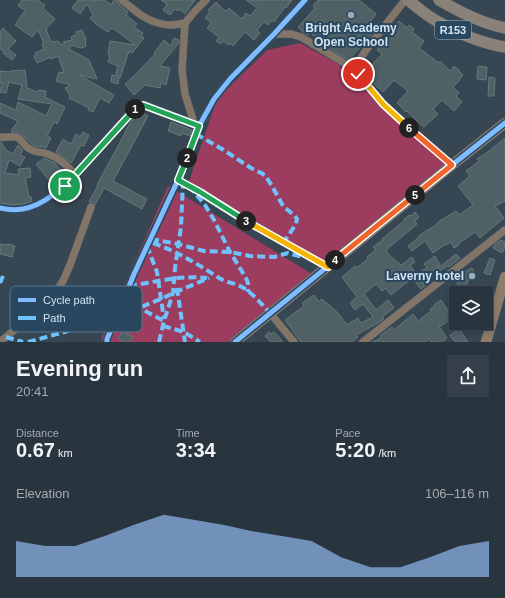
<!DOCTYPE html>
<html lang="en">
<head>
<meta charset="utf-8">
<style>
	body { margin:0; font-family:Helvetica,sans-serif; background:#343f49; color:#f1f3f6; height:100vh; display:flex; flex-direction:column; font-size:15px; white-space:nowrap }
	* { box-sizing:border-box; margin:0 }
	p { font-size:13px; color:#a5aab0 }
	.icon { flex:none; width:22px; height:22px; fill:none; stroke:currentColor; stroke-width:2; stroke-linecap:round; stroke-linejoin:round }
	.map { position:relative; height:342px; overflow:hidden }
	.details { display:flex; flex-direction:column; background:#28343e; flex:1 }
	.details>* { flex:none }
	.buttons { position:absolute; left:449px; top:286px; display:grid; gap:8px }
	.buttons a { display:grid; place-items:center; width:44px; height:44px; border-radius:0px; background:#28343e; box-shadow:0 2px 6px #0003,0 0 0 1px #444f58; font-size:20px }
	.pin { position:absolute; display:grid; place-items:center; width:34px; height:34px; color:#fff; margin:-17px; border:2px solid #fff; border-radius:50%; box-shadow:0 1px 4px #0007 }
	.km { position:absolute; width:20px; height:20px; margin:-10px; border-radius:50%; background:#222; color:#fff; font-size:11px; line-height:20px; text-align:center }
	.round { display:grid; place-items:center; flex:none; width:42px; height:42px; border-radius:0px; background:#343f49 }
	.overview { display:flex; align-items:center; justify-content:space-between; height:68px; padding:0 16px }
	h1 { font-size:22px; font-weight:700; line-height:30px }
	.figures { display:grid; grid-template-columns:repeat(3,1fr); gap:6px; height:68px; padding:4px 16px }
	.figures div { display:grid; align-content:center }
	.figures b { font-size:20px; font-weight:700 }
	.figures small { font-size:11px; font-weight:400 }
	.figures p { font-size:11px }
	.chart { height:112px; padding:8px 16px }
	.chart p { display:flex; justify-content:space-between }
	.chart svg { width:100%; height:72px; margin-top:4px; fill:#90b9f0; opacity:.7 }
	.map>svg:first-child { display:block }
	.green { fill:#9c3c5f }
	.building { fill:#506165; stroke:#67787c }
	.lines { fill:none; stroke-linecap:round; stroke-linejoin:round }
	.street-casing { stroke:#57656f; stroke-width:8 }
	.secondary-casing { stroke:#57656f; stroke-width:11 }
	.primary-casing { stroke:#57656f; stroke-width:12 }
	.street { stroke:#827466; stroke-width:7 }
	.secondary { stroke:#8e7c69; stroke-width:10 }
	.primary { stroke:#8a8279; stroke-width:11 }
	.quiet { stroke:#70c2fc; stroke-width:4; stroke-dasharray:8 4; stroke-linecap:butt }
	.cycleway-casing { stroke:#29475f; stroke-width:8 }
	.cycleway { stroke:#80bcff; stroke-width:5 }
	.split-1-casing { stroke:#fff; stroke-width:8 }
	.split-2-casing { stroke:#fff; stroke-width:8 }
	.split-3-casing { stroke:#fff; stroke-width:8 }
	.split-4-casing { stroke:#fff; stroke-width:8 }
	.split-5-casing { stroke:#fff; stroke-width:8 }
	.split-6-casing { stroke:#fff; stroke-width:8 }
	.split-7-casing { stroke:#fff; stroke-width:8 }
	.split-1 { stroke:#22a559; stroke-width:5 }
	.split-2 { stroke:#22a559; stroke-width:5 }
	.split-3 { stroke:#22a559; stroke-width:5 }
	.split-4 { stroke:#f5b400; stroke-width:5 }
	.split-5 { stroke:#f0652b; stroke-width:5 }
	.split-6 { stroke:#f0652b; stroke-width:5 }
	.split-7 { stroke:#f5b400; stroke-width:5 }
	.poi-dot { fill:#9bacb9; stroke:#29475f; stroke-width:1.5 }
	.labels { text-anchor:middle; dominant-baseline:central; stroke-width:4; stroke-linejoin:round; paint-order:stroke }
	.shield { fill:#29475f; stroke:#9fb4c5; stroke-width:1 }
	.shield-label { font-size:11px; font-weight:bold; fill:#d1e3f1 }
	.poi-label { font-size:12px; font-weight:bold; fill:#d1e3f1; stroke:#29475f }
	.key { fill:#29475f; stroke:#5b768b; stroke-width:1 }
	.key-label { font-size:11px; fill:#d1e3f1 }
</style>
</head>
<body>
<div class="map">
<svg width="505" height="342" viewBox="0 0 505 342">
	<rect width="100%" height="100%" fill="#364652"/>
	<!-- green -->
	<path class="green" d="M 300,43 L 338,64 L 381,105 L 446,163 L 324,269 L 189,181 L 217,99 L 267,50 Z
		M 168,186 L 312,274 L 228,342 L 104,342 L 101,339 Z"/>
	<!-- building -->
	<path class="building" d="M 22,0 L 37,0 L 45,5 L 43,8 L 55,19 L 46,29 L 51,42 L 57,41 L 63,45 L 65,43 L 63,42 L 72,40 L 71,37 L 77,34 L 76,32 L 82,30 L 86,39 L 85,39 L 86,42 L 85,43 L 86,46 L 81,48 L 71,45 L 69,49 L 89,60 L 97,79 L 79,75 L 114,95 L 109,103 L 100,98 L 93,112 L 88,110 L 89,108 L 69,98 L 70,96 L 65,88 L 71,85 L 56,81 L 59,72 L 64,73 L 58,56 L 51,59 L 51,57 L 37,63 L 34,56 L 36,55 L 35,53 L 44,49 L 42,44 L 44,43 L 38,30 L 32,37 L 15,25 L 25,10 L 18,6 Z
		M 78,0 L 105,0 L 111,5 L 114,0 L 117,0 L 119,4 L 128,12 L 126,15 L 137,24 L 134,27 L 143,33 L 141,36 L 144,38 L 132,53 L 129,51 L 120,78 L 119,77 L 118,84 L 111,82 L 112,75 L 118,76 L 116,73 L 118,66 L 108,62 L 110,55 L 108,54 L 110,41 L 135,45 L 114,29 L 111,28 L 108,32 L 96,24 L 90,18 L 93,15 L 87,4 L 80,14 L 72,8 Z
		M 161,0 L 195,0 L 185,14 L 179,9 L 178,11 L 175,9 L 170,15 L 163,10 L 167,4 Z
		M 246,0 L 292,0 L 286,8 L 285,7 L 274,22 L 272,20 L 268,25 L 264,22 L 257,30 L 260,33 L 254,40 L 245,32 L 233,46 L 230,43 L 229,45 L 223,41 L 221,44 L 216,41 L 219,37 L 207,28 L 211,23 L 205,18 L 210,12 L 208,10 L 216,2 L 225,11 L 226,10 L 227,11 L 229,8 L 242,19 L 246,13 L 250,16 L 257,8 Z
		M 318,0 L 359,0 L 376,14 L 368,24 L 375,30 L 349,60 L 334,51 L 310,33 L 308,35 L 304,33 L 298,27 L 315,8 L 313,6 Z
		M 399,21 L 407,28 L 409,25 L 414,29 L 412,32 L 424,41 L 419,48 L 439,63 L 440,61 L 450,71 L 454,66 L 459,70 L 459,71 L 463,75 L 459,80 L 459,81 L 453,87 L 459,93 L 456,96 L 462,102 L 454,111 L 442,100 L 433,109 L 438,114 L 424,127 L 417,121 L 407,111 L 406,112 L 397,103 L 408,91 L 394,80 L 383,92 L 371,81 L 364,73 L 382,54 L 377,50 L 383,41 L 384,42 Z
		M 3,28 L 16,41 L 8,49 L 16,55 L 12,60 L 3,53 L 4,51 L 0,49 L 0,32 Z
		M 174,38 L 179,40 L 179,43 L 160,66 L 170,68 L 166,85 L 161,83 L 160,88 L 145,85 L 134,95 L 125,84 L 137,73 L 155,54 L 154,53 L 164,40 L 171,46 Z
		M 478,66 L 487,67 L 486,80 L 477,79 Z
		M 25,70 L 27,88 L 38,92 L 39,90 L 46,91 L 45,97 L 65,107 L 57,124 L 54,122 L 47,136 L 51,138 L 46,148 L 41,146 L 42,147 L 34,146 L 21,134 L 17,132 L 12,132 L 11,131 L 18,121 L 0,113 L 0,103 L 16,110 L 18,102 L 46,116 L 52,104 L 18,99 L 22,85 L 9,82 L 6,93 L 0,92 L 2,83 L 0,83 L 0,71 L 10,72 L 10,71 Z
		M 489,77 L 495,78 L 494,96 L 488,96 Z
		M 139,111 L 148,116 L 113,181 L 147,199 L 142,209 L 104,188 L 95,205 L 93,202 L 89,202 L 98,185 L 97,185 L 125,133 L 125,132 L 133,118 Z
		M 171,122 L 192,130 L 190,136 L 182,133 L 181,136 L 168,131 Z
		M 83,132 L 89,135 L 84,146 L 81,145 L 71,163 L 56,152 L 63,139 L 71,144 L 76,134 L 80,137 Z
		M 505,138 L 505,201 L 495,206 L 504,218 L 480,238 L 475,232 L 458,244 L 459,245 L 454,248 L 451,242 L 446,245 L 446,244 L 433,253 L 425,241 L 412,251 L 408,246 L 419,237 L 419,236 L 429,229 L 429,230 L 438,223 L 438,222 L 456,211 L 459,215 L 473,205 L 458,186 L 470,176 L 466,171 L 479,161 L 477,159 L 489,151 Z
		M 0,142 L 1,142 L 6,150 L 13,154 L 18,145 L 23,150 L 20,155 L 25,157 L 20,166 L 9,160 L 5,173 L 19,175 L 18,169 L 30,168 L 31,177 L 25,178 L 29,197 L 31,197 L 32,201 L 24,204 L 13,205 L 0,203 Z
		M 44,158 L 55,163 L 62,172 L 64,170 L 68,174 L 62,180 L 57,173 L 49,180 L 36,164 Z
		M 415,212 L 419,217 L 415,221 L 417,224 L 386,250 L 390,256 L 401,265 L 412,257 L 415,262 L 410,265 L 417,275 L 427,267 L 424,264 L 435,256 L 440,265 L 428,275 L 430,278 L 424,283 L 421,281 L 425,286 L 421,289 L 412,278 L 391,295 L 386,288 L 382,291 L 376,284 L 364,294 L 376,310 L 388,300 L 394,308 L 382,317 L 384,319 L 378,323 L 356,335 L 358,337 L 352,342 L 301,342 L 285,320 L 304,306 L 302,303 L 314,295 L 319,302 L 322,299 L 338,313 L 347,325 L 358,318 L 361,323 L 373,317 L 363,304 L 355,310 L 350,303 L 357,297 L 342,277 L 355,266 L 356,268 L 368,259 L 367,257 L 376,250 L 373,247 L 383,240 L 382,239 L 405,220 L 404,219 L 410,215 L 411,216 Z
		M 501,240 L 505,242 L 505,247 L 502,253 L 493,248 L 495,244 Z
		M 0,244 L 8,245 L 8,244 L 15,246 L 12,257 L 0,254 Z
		M 456,254 L 460,258 L 449,267 L 448,266 L 439,271 L 437,269 Z
		M 490,258 L 495,260 L 490,275 L 484,273 Z
		M 472,268 L 476,276 L 467,281 L 468,283 L 460,288 L 454,277 L 461,271 L 462,273 Z
		M 441,300 L 453,318 L 439,327 L 447,338 L 442,342 L 431,342 L 429,339 L 426,342 L 372,342 L 381,338 L 380,336 L 392,327 L 394,330 L 413,314 L 418,321 L 431,311 L 430,309 L 435,306 L 434,305 Z
		M 459,329 L 468,342 L 455,342 L 450,335 Z
		M 123,331 L 133,337 L 129,342 L 124,342 L 118,338 Z
		M 269,332 L 271,334 L 274,332 L 283,342 L 271,342 L 265,336 Z"/>
	<g class="lines">
		<!-- street casing -->
		<g class="street-casing">
			<path id="street" d="M 122,0 C 136,12 150,24 169,25 C 174,25 180,24 185,23
				M 274,34 L 291,34 L 301,37 L 351,67 L 358,74 L 383,104 L 394,114 L 452,165
				M 354,69 L 366,50 L 405,0
				M 194,123 L 185,94 L 182,70 L 185,23 L 195,11 L 206,0
				M 0,137 C 5,138 11,136 16,137 C 22,139 24,146 30,149 C 34,152 40,152 45,153 C 58,157 66,164 75,175
				M 178,180 L 200,192 L 235,214 L 327,267
				M 0,208 C 36,217 60,190 83,166 C 97,150 111,134 126,118 C 130,114 135,105 142,105 C 143,105 147,106 148,106 L 199,126
				M 270,313 L 294,342
				M 0,342 L 42,307 L 56,292 L 63,281 L 70,265 L 91,207
				M 107,342 L 107,339 L 118,314 L 134,274 L 178,180 L 199,126 L 214,99 L 230,79 L 274,34 L 305,0
				M 363,342 L 505,230"/>
		</g>
		<!-- secondary casing -->
		<g class="secondary-casing">
			<path id="secondary" d="M 235,342 L 452,165 L 505,123
				M 486,342 L 505,277"/>
		</g>
		<!-- primary casing -->
		<g class="primary-casing">
			<path id="primary" d="M 408,0 C 417,7 426,15 435,20 C 457,33 480,43 505,47
				M 439,0 C 460,12 481,23 505,28"/>
		</g>
		<!-- street -->
		<use href="#street" class="street"/>
		<!-- secondary -->
		<use href="#secondary" class="secondary"/>
		<!-- primary -->
		<use href="#primary" class="primary"/>
		<!-- quiet -->
		<path class="quiet" d="M 196,134 L 222,149 L 251,168 L 265,175 L 272,186 L 283,206 L 295,216 L 297,219 L 296,224 L 284,242
			M 189,186 L 205,205 L 214,220 L 230,252 L 246,278 L 248,283 L 248,292
			M 151,239 L 178,244 L 204,251 L 230,252 L 250,256 L 274,257 L 288,253 L 299,256 L 309,256
			M 153,243 C 176,251 196,263 216,276 C 224,282 234,283 242,287 C 253,293 261,304 270,313
			M 147,246 L 157,272 L 164,319
			M 0,283 L 3,276
			M 129,286 C 155,282 181,275 207,278
			M 177,288 L 185,342
			M 126,296 L 147,312 L 164,321
			M 97,318 L 103,322 L 110,332
			M 163,326 L 184,332 L 200,342
			M 6,337 L 23,342
			M 28,342 L 68,331 L 93,318 L 118,314 L 141,307 L 161,299 L 178,291 L 209,278
			M 159,342 L 164,321 L 173,293 L 175,268 L 181,227 L 183,183"/>
		<!-- cycleway casing -->
		<g class="cycleway-casing">
			<path id="cycleway" d="M 0,208 C 36,217 60,190 83,166 C 97,150 111,134 126,118 C 130,114 135,105 142,105 C 143,105 147,106 148,106 L 199,126
				M 107,342 L 107,339 L 118,314 L 134,274 L 178,180 L 199,126 L 214,99 L 230,79 L 274,34 L 305,0
				M 235,342 L 452,165 L 505,123"/>
		</g>
		<!-- cycleway -->
		<use href="#cycleway" class="cycleway"/>
	</g>
	<g class="lines">
		<!-- split-1 casing -->
		<g class="split-1-casing">
			<path id="split-1" d="M 65,186 L 135,109"/>
		</g>
		<!-- split-2 casing -->
		<g class="split-2-casing">
			<path id="split-2" d="M 135,109 L 143,105 L 199,126 L 187,158"/>
		</g>
		<!-- split-3 casing -->
		<g class="split-3-casing">
			<path id="split-3" d="M 187,158 L 178,180 L 200,192 L 246,221"/>
		</g>
		<!-- split-4 casing -->
		<g class="split-4-casing">
			<path id="split-4" d="M 246,221 L 328,267 L 335,260"/>
		</g>
		<!-- split-5 casing -->
		<g class="split-5-casing">
			<path id="split-5" d="M 335,260 L 415,195"/>
		</g>
		<!-- split-6 casing -->
		<g class="split-6-casing">
			<path id="split-6" d="M 409,128 L 452,165 L 415,195"/>
		</g>
		<!-- split-7 casing -->
		<g class="split-7-casing">
			<path id="split-7" d="M 358,74 L 383,104 L 409,128"/>
		</g>
		<!-- split-1 -->
		<use href="#split-1" class="split-1"/>
		<!-- split-2 -->
		<use href="#split-2" class="split-2"/>
		<!-- split-3 -->
		<use href="#split-3" class="split-3"/>
		<!-- split-4 -->
		<use href="#split-4" class="split-4"/>
		<!-- split-5 -->
		<use href="#split-5" class="split-5"/>
		<!-- split-6 -->
		<use href="#split-6" class="split-6"/>
		<!-- split-7 -->
		<use href="#split-7" class="split-7"/>
	</g>
	<!-- markers -->
	<g class="poi-dot">
		<circle cx="351" cy="15" r="4"/>
		<circle cx="472" cy="276" r="4"/>
	</g>
	<g class="labels">
		<!-- shield labels -->
		<rect class="shield" x="435" y="21" width="36" height="18" rx="3"/>
		<g class="shield-label">
			<text x="453" y="30">R153</text>
		</g>
		<!-- poi labels -->
		<g class="poi-label">
			<text x="351" y="28">Bright Academy<tspan x="351" dy="14">Open School</tspan></text>
			<text x="464" y="276" text-anchor="end">Laverny hotel</text>
		</g>
	</g>
	<!-- legend -->
	<rect x="10" y="286" width="132" height="46" rx="6" class="key"/>
	<rect x="18" y="298" width="18" height="4" fill="#80bcff"/>
	<rect x="18" y="316" width="18" height="4" fill="#70c2fc"/>
	<g class="key-label">
		<text x="43" y="304">Cycle path</text>
		<text x="43" y="322">Path</text>
	</g>
</svg>
<div class="buttons">
<a><svg class="icon" aria-label="layers" viewBox="0 0 24 24"><path d="M12 4l9 5-9 5-9-5zM3 14l9 5 9-5"/></svg></a>
</div>
<div class="pin" style="left:65px;top:186px;background:#1e9e55"><svg class="icon" aria-label="arrive" viewBox="0 0 24 24"><path d="M6 21V4h12l-3 4 3 4H6"/></svg></div>
<div class="pin" style="left:358px;top:74px;background:#d93025"><svg class="icon" aria-label="check" viewBox="0 0 24 24"><path d="M5 12l5 5 9-10"/></svg></div>
<b class="km" style="left:135px;top:109px">1</b>
<b class="km" style="left:187px;top:158px">2</b>
<b class="km" style="left:246px;top:221px">3</b>
<b class="km" style="left:335px;top:260px">4</b>
<b class="km" style="left:415px;top:195px">5</b>
<b class="km" style="left:409px;top:128px">6</b>
</div>
<section class="details">
<div class="overview"><div><h1>Evening run</h1><p>20:41</p></div><a class="round"><svg class="icon" aria-label="share" viewBox="0 0 24 24"><path d="M12 15V3M7 8l5-5 5 5M5 13v7h14v-7"/></svg></a></div>
<div class="figures">
<div><p>Distance</p><b>0.67<small> km</small></b></div>
<div><p>Time</p><b>3:34</b></div>
<div><p>Pace</p><b>5:20<small> /km</small></b></div>
</div>
<div class="chart"><p><span>Elevation</span>106–116 m</p>
<svg viewBox="0 0 160 44" preserveAspectRatio="none"><path d="M0 44V22L10 25L20 25L30 19L40 12L50 6L60 9L70 12L80 16L90 19L100 22L110 32L120 38L130 38L140 32L150 25L160 22V44z"/></svg>
</div>
</section>
</body>
</html>
